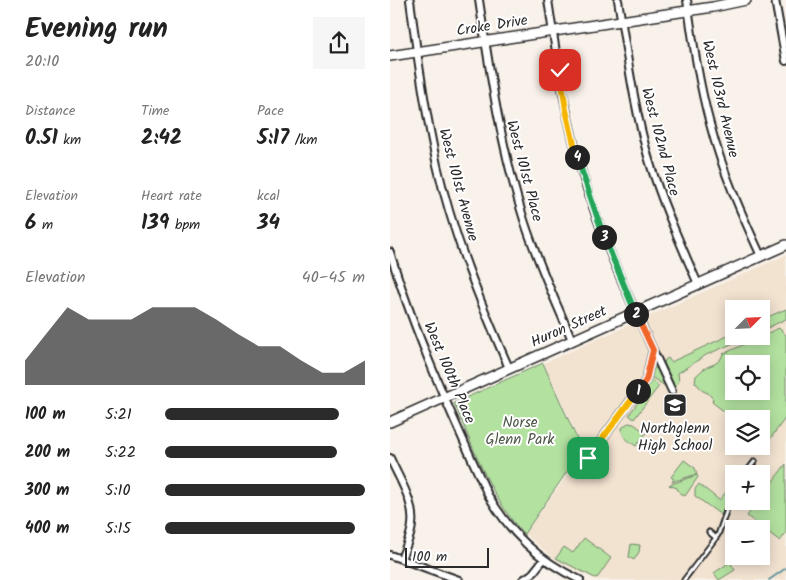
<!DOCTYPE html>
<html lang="en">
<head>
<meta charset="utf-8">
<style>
	body { margin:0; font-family:Kalam,sans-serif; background:#f6f6f6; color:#222; height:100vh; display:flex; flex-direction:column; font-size:19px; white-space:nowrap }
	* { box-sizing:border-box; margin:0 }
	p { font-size:16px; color:#767676 }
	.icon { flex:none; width:28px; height:28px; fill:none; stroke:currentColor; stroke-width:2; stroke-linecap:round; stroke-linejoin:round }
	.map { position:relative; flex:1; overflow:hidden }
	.drawer { display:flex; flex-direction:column; background:#fff; width:390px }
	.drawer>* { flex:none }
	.needle { width:32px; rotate:66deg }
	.fabs { position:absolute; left:335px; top:300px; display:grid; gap:10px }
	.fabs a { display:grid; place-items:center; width:45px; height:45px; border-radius:0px; background:#fff; box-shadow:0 2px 12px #0003; font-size:25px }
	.scale { position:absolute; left:15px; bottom:12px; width:84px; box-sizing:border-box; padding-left:5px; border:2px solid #2b2b2b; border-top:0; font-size:14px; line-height:18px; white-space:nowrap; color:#2b2b2b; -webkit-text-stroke:4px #fff; paint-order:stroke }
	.pin { position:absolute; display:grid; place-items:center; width:42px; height:42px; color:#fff; margin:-21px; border-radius:10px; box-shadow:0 2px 8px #0006 }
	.km { position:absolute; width:25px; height:25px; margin:-12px; border-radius:50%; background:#222; color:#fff; font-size:14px; line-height:25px; text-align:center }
	.round { display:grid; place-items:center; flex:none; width:52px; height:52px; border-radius:0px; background:#f6f6f6 }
	.head { display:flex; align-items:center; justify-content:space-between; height:85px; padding:0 25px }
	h1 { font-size:28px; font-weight:700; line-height:38px }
	.figures { display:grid; grid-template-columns:repeat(3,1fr); gap:8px; height:85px; padding:5px 25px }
	.figures div { display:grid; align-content:center }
	.figures b { font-size:21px; font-weight:700 }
	.figures small { font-size:14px; font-weight:400 }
	.figures p { font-size:14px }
	.chart { height:140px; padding:10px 25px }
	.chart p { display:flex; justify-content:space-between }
	.chart svg { width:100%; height:90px; margin-top:5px; fill:#2b2b2b; opacity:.7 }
	ul { padding:0 25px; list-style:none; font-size:16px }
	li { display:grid; grid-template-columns:80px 60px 1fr; align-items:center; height:38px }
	li i { height:12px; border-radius:6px; background:#2b2b2b }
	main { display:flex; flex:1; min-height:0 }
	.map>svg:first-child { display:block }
	.built { fill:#f2e2d0; fill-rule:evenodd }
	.green { fill:#b3e1a0; stroke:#6f8666; fill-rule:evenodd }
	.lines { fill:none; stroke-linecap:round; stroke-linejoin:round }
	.stream { stroke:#66959f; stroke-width:2 }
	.lane-casing { stroke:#2b2b2b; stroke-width:7 }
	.street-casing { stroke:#2b2b2b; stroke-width:10 }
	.secondary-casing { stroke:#2b2b2b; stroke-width:12 }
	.lane { stroke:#fff; stroke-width:3 }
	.street { stroke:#fff; stroke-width:6 }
	.secondary { stroke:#fff; stroke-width:9 }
	.split-1-casing { stroke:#fff; stroke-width:10 }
	.split-2-casing { stroke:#fff; stroke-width:10 }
	.split-3-casing { stroke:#fff; stroke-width:10 }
	.split-4-casing { stroke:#fff; stroke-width:10 }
	.split-5-casing { stroke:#fff; stroke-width:10 }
	.split-1 { stroke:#f5b400; stroke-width:6 }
	.split-2 { stroke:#f0652b; stroke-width:6 }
	.split-3 { stroke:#22a559; stroke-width:6 }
	.split-4 { stroke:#22a559; stroke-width:6 }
	.split-5 { stroke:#f5b400; stroke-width:6 }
	.labels { text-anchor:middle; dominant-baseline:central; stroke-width:4; stroke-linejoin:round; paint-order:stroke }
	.street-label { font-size:15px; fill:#2b2b2b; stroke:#fff }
	.park-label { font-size:15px; fill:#4d5848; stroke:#fff }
	.poi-label { font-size:15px; fill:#2b2b2b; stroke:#fff }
</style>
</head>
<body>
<main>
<section class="drawer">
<div class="head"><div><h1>Evening run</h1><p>20:10</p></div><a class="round"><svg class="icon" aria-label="share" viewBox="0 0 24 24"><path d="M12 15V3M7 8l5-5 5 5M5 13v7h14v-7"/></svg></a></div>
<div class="figures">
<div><p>Distance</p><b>0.51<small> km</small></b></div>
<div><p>Time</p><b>2:42</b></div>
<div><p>Pace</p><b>5:17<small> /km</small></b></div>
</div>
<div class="figures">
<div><p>Elevation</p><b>6<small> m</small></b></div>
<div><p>Heart rate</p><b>139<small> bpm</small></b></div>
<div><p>kcal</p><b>34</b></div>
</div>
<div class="chart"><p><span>Elevation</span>40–45 m</p>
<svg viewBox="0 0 160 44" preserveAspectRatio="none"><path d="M0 44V32L10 19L20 6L30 12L40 12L50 12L60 6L70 6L80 6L90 12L100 19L110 25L120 25L130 32L140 38L150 38L160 32V44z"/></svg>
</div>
<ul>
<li><b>100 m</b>5:21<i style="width:87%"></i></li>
<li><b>200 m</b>5:22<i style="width:86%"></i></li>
<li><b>300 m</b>5:10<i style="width:100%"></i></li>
<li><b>400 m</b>5:15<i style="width:95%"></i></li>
</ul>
</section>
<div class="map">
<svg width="396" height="580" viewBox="0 0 396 580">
	<rect width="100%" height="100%" fill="#f9f2ea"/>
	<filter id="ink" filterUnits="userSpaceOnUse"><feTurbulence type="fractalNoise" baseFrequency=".02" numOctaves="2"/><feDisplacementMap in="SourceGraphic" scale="10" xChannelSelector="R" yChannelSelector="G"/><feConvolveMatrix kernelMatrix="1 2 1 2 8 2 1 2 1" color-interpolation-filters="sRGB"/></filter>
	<g filter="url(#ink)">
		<!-- built -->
		<path class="built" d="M 396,255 L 396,580 L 206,580 L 167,561 L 135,534 L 194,451 L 154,363 ZM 344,309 L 371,309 L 371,336 L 344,336 ZM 344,364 L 371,364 L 371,391 L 344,391 ZM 344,419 L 371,419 L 371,446 L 344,446 ZM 344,474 L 371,474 L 371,501 L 344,501 ZM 344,529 L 371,529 L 371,556 L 344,556 Z"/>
		<!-- green -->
		<path class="green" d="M 396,309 L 396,319 L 371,331 L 371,320 Z
			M 389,328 L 396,335 L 396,417 L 380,439 L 372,441 L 371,419 L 344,419 L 322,402 L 323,399 L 318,393 L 313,391 L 305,382 L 306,376 C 309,373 313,369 317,367 C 324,364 330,363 333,354 ZM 344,364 L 371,364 L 371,391 L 344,391 Z
			M 344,333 L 344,336 L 360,336 L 316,355 L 288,373 L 289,381 L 285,387 L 283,385 L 274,363 L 275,360 L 278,358 L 281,362 Z
			M 153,363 L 192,450 L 134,534 C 100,498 84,448 64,403 Z
			M 264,368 L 269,368 L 278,388 L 261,377 Z
			M 260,379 L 269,386 L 244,419 L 239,415 L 255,392 Z
			M 238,423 L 244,424 L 256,433 L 246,446 C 239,441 231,437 232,428 Z
			M 294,460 L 305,468 L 307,474 L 282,482 L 284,479 L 281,477 Z
			M 396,464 L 396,533 L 390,541 L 357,516 L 368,501 L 371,501 L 371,497 Z
			M 307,475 L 308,477 L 295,496 L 289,492 L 287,488 L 279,485 Z
			M 309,484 L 329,500 L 338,490 L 341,492 L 331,515 L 305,496 L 305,489 Z
			M 194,538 L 221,558 L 208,577 L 205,578 L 166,558 L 174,547 L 183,553 Z
			M 241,544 L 250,545 L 249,552 L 244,560 L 239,557 Z
			M 340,562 L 345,570 L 329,580 L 324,573 Z"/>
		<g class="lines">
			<!-- stream -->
			<path class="stream" d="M 379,580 L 396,568"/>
			<!-- lane casing -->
			<g class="lane-casing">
				<path id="lane" d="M 355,474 L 365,461
					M 319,532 L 326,538
					M 294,580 L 328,535 L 344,489"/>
			</g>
			<!-- street casing -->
			<g class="street-casing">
				<path id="street" d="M 20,0 C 27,55 35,111 47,165 C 63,235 90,302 119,368
					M 89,0 C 100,74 111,148 134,220 C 147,261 165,300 182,340
					M 158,0 C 167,59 175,118 193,176 C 215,250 249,320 282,391
					M 228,0 C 237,54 244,108 259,160 C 272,203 290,243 308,284
					M 297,0 C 303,42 309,84 320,124 C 332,170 351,213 371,256
					M 385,0 L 396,61
					M 0,252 C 25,335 62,416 98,495 C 121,534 148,560 190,580
					M 0,458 C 9,479 25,502 22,525 C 21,537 15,548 11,559
					M 198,458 L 256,380 L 263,350
					M 0,555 L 69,580
					M 133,580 L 142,574 L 154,559"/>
			</g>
			<!-- secondary casing -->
			<g class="secondary-casing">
				<path id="secondary" d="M 0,56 L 323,7 L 356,0
					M 0,422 L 396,245"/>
			</g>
			<!-- lane -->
			<use href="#lane" class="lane"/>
			<!-- street -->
			<use href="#street" class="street"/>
			<!-- secondary -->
			<use href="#secondary" class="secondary"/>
		</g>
	</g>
	<g class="lines" filter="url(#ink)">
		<!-- split-1 casing -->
		<g class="split-1-casing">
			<path id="split-1" d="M 198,458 L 248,391"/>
		</g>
		<!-- split-2 casing -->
		<g class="split-2-casing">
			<path id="split-2" d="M 246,314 L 263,350 L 256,380 L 248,391"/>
		</g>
		<!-- split-3 casing -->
		<g class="split-3-casing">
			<path id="split-3" d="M 214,237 L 246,314"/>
		</g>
		<!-- split-4 casing -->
		<g class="split-4-casing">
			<path id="split-4" d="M 187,157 L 214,237"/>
		</g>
		<!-- split-5 casing -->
		<g class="split-5-casing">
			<path id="split-5" d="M 170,70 L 176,110 L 187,157"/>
		</g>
		<!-- split-1 -->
		<use href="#split-1" class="split-1"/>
		<!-- split-2 -->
		<use href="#split-2" class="split-2"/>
		<!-- split-3 -->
		<use href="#split-3" class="split-3"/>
		<!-- split-4 -->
		<use href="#split-4" class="split-4"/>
		<!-- split-5 -->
		<use href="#split-5" class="split-5"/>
	</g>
	<!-- icons -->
	<defs>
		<g id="school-square" transform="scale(1.25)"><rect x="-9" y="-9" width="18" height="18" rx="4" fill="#2b2b2b" stroke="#fff"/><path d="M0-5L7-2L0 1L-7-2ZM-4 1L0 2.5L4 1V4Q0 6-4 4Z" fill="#fff"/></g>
	</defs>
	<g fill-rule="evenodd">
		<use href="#school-square" x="285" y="405"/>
	</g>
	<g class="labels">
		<!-- street labels -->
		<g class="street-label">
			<text transform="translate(102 26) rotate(-9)">Croke Drive</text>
			<text transform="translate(330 99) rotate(77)">West 103rd Avenue</text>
			<text transform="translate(270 142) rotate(75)">West 102nd Place</text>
			<text transform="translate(134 171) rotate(75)">West 101st Place</text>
			<text transform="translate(68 185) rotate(75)">West 101st Avenue</text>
			<text transform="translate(179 327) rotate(-24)">Huron Street</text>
			<text transform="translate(59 373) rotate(67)">West 100th Place</text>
		</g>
		<!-- park labels -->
		<g class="park-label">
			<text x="130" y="423">Norse<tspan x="130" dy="17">Glenn Park</tspan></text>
		</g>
		<!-- poi labels -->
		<g class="poi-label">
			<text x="285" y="429">Northglenn<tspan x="285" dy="17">High School</tspan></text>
		</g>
	</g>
</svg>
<div class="fabs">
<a><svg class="needle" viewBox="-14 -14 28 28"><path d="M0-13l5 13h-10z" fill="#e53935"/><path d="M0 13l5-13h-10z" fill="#767676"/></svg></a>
<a><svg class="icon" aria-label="locate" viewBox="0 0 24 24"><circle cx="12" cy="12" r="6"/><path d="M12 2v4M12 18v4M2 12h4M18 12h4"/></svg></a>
<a><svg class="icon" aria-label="layers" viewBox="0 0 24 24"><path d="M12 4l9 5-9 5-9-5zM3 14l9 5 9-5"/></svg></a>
<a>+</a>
<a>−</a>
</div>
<div class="scale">100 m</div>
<div class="pin" style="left:198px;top:458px;background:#1e9e55"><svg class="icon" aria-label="arrive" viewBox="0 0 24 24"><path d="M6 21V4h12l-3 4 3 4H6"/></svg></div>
<div class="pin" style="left:170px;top:70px;background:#d93025"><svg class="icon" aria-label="check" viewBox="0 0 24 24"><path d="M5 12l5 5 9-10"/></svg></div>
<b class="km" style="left:248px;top:391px">1</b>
<b class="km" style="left:246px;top:314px">2</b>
<b class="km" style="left:214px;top:237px">3</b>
<b class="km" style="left:187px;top:157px">4</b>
</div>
</main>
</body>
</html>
